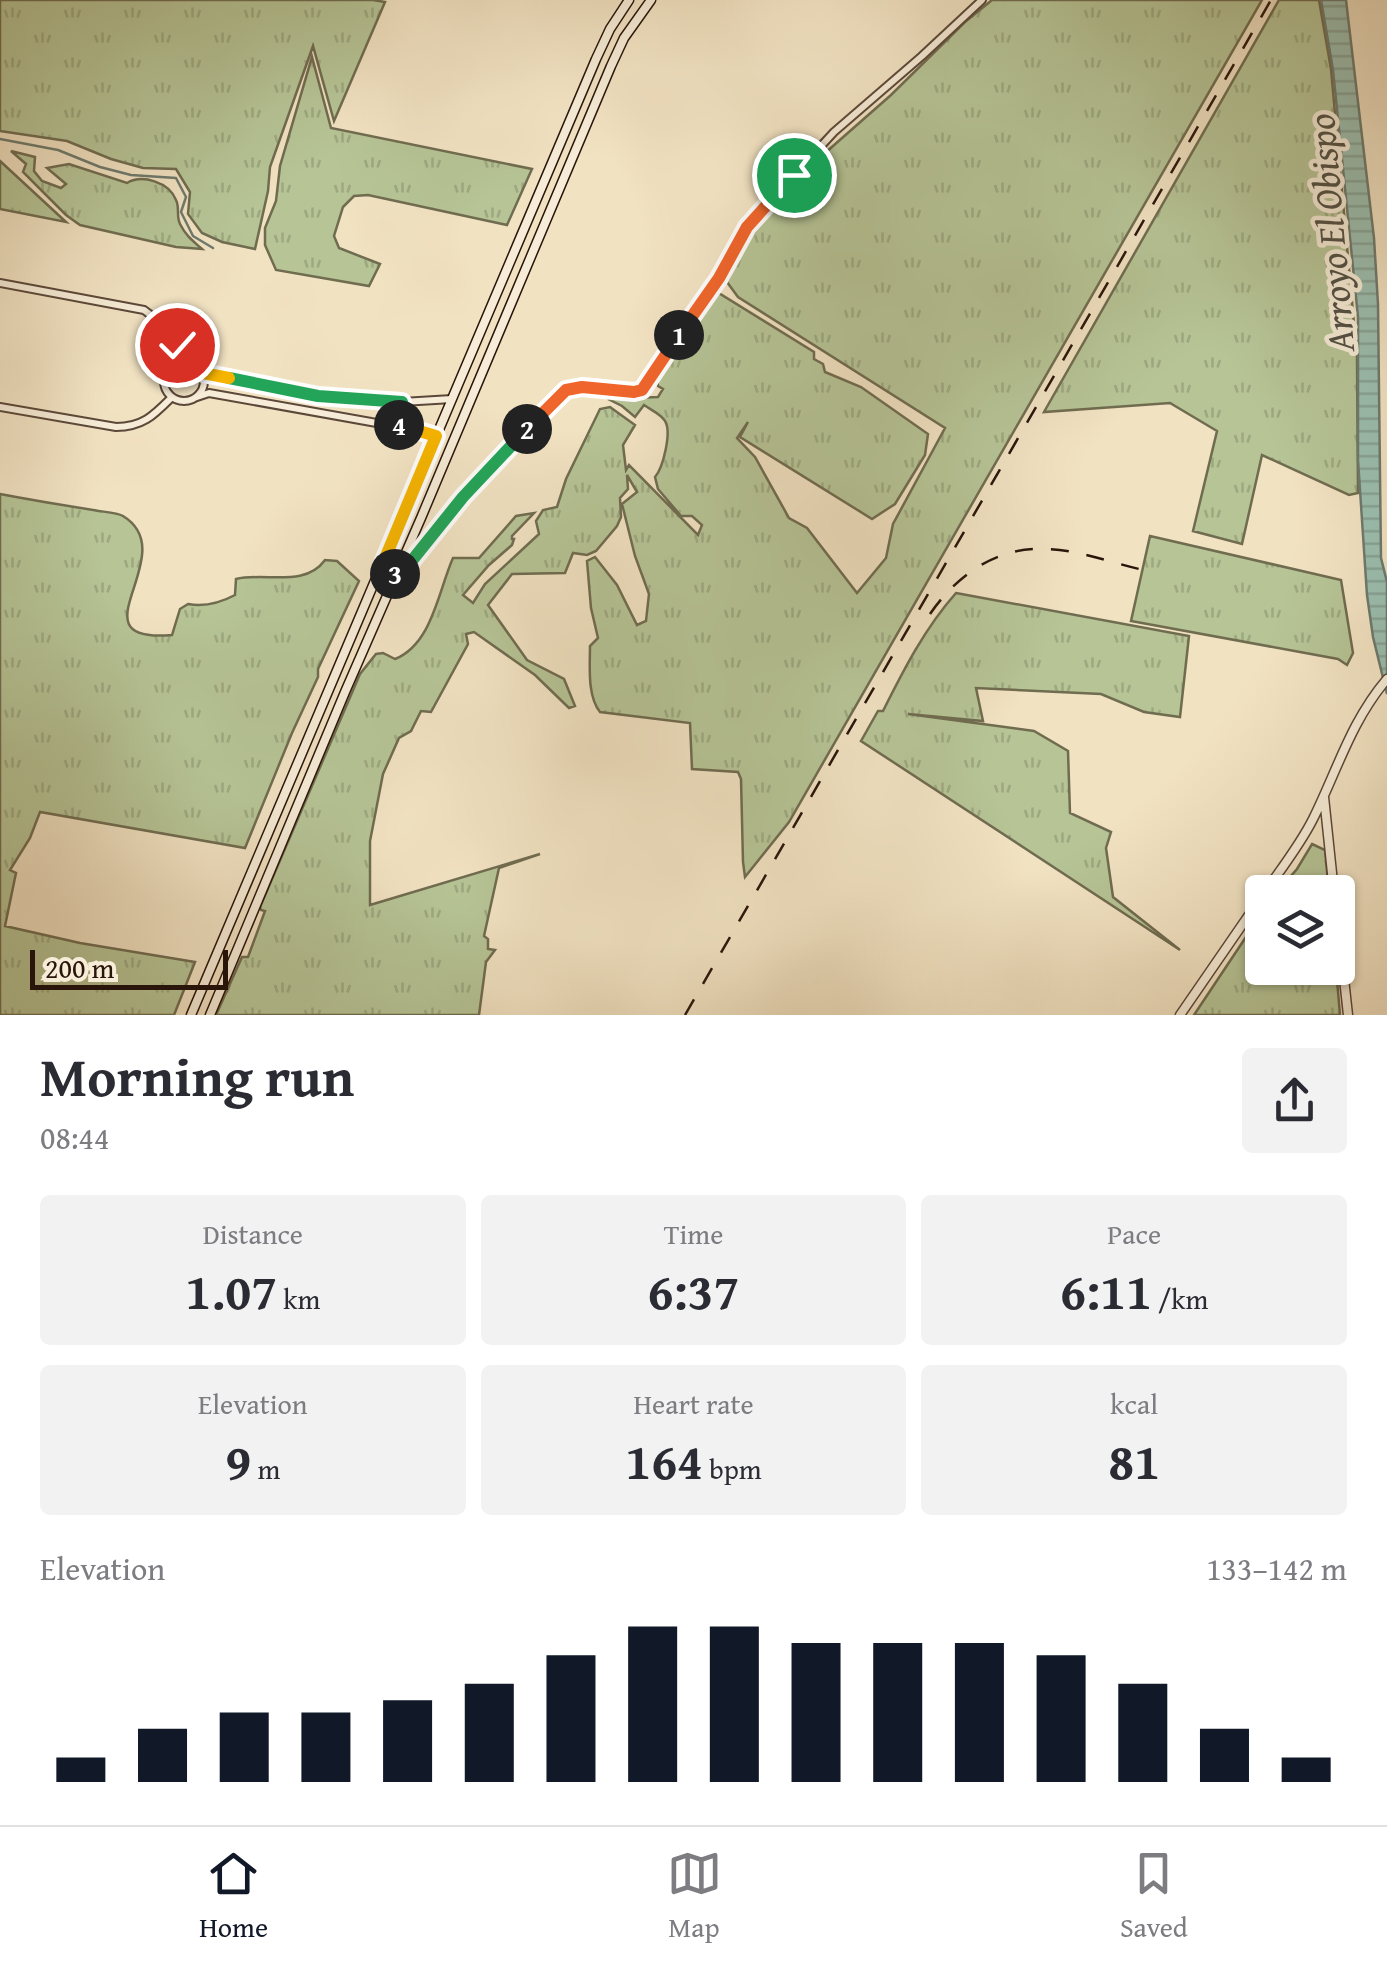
<!DOCTYPE html>
<html lang="en">
<head>
<meta charset="utf-8">
<style>
	body { margin:0; font-family:"Gentium Book Plus",serif; background:#f2f2f3; color:#2b2b33; height:100vh; display:flex; flex-direction:column; font-size:38px; white-space:nowrap }
	* { box-sizing:border-box; margin:0 }
	p { font-size:32px; color:#7c7c81 }
	.icon { flex:none; width:55px; height:55px; fill:none; stroke:currentColor; stroke-width:2; stroke-linecap:round; stroke-linejoin:round }
	.map { position:relative; height:1015px; overflow:hidden }
	.details { display:flex; flex-direction:column; background:#fff; flex:1 }
	.details>* { flex:none }
	.buttons { position:absolute; left:1245px; top:875px; display:grid; gap:20px }
	.buttons a { display:grid; place-items:center; width:110px; height:110px; border-radius:10px; background:#fff; box-shadow:0 2px 8px #0004; font-size:50px }
	.scale { position:absolute; left:30px; bottom:25px; width:198px; box-sizing:border-box; padding-left:10px; border:5px solid #2a150b; border-top:0; font-size:28px; line-height:35px; white-space:nowrap; color:#2a150b; -webkit-text-stroke:8px #f6ecd7; paint-order:stroke }
	.pin { position:absolute; display:grid; place-items:center; width:85px; height:85px; color:#fff; margin:-42px; border:5px solid #fff; border-radius:50%; box-shadow:0 2px 10px #0007 }
	.km { position:absolute; width:50px; height:50px; margin:-25px; border-radius:50%; background:#222; color:#fff; font-size:28px; line-height:50px; text-align:center }
	.round { display:grid; place-items:center; flex:none; width:105px; height:105px; border-radius:10px; background:#f2f2f3 }
	.overview { display:flex; align-items:center; justify-content:space-between; height:170px; padding:0 40px }
	h1 { font-size:55px; font-weight:600; line-height:75px }
	.figures { display:grid; grid-template-columns:repeat(3,1fr); gap:15px; height:170px; padding:10px 40px }
	.figures div { display:grid; align-content:center; border-radius:10px; background:#f2f2f3; text-align:center }
	.figures b { font-size:50px; font-weight:600 }
	.figures small { font-size:28px; font-weight:400 }
	.figures p { font-size:28px }
	.chart { height:280px; padding:20px 40px }
	.chart p { display:flex; justify-content:space-between }
	.chart svg { width:100%; height:180px; margin-top:10px; stroke:#111827; stroke-width:6 }
	.tab-bar { display:flex; justify-content:space-around; align-items:center; height:140px; border-top:2px solid #e1e1e2; background:#fff; font-size:28px; color:#7c7c81 }
	.tab-bar a { display:grid; justify-items:center; gap:5px }
	.tab-bar .active { color:#111827 }
	.map>svg:first-child { display:block }
	.grass { fill:url(#grass-tufts); stroke:#706c50; stroke-width:2.5 }
	.water { fill:url(#water-rules); stroke:#6e7a6d; stroke-width:2.5 }
	.lines { fill:none; stroke-linecap:round; stroke-linejoin:round }
	.stream { stroke:#6e7a6d; stroke-width:2.5 }
	.minor-casing { stroke:#5c4839; stroke-width:10 }
	.tertiary-casing { stroke:#5c4839; stroke-width:11 }
	.secondary-casing { stroke:#2a150b; stroke-width:11 }
	.minor { stroke:#f6ecd7; stroke-width:6 }
	.tertiary { stroke:#f6ecd7; stroke-width:8 }
	.secondary { stroke:#f6ecd7; stroke-width:8 }
	.rail { stroke:#2a150b; stroke-width:2.5; stroke-dasharray:18 18; stroke-linecap:butt }
	.split-1-casing { stroke:#fff; stroke-width:20 }
	.split-2-casing { stroke:#fff; stroke-width:20 }
	.split-3-casing { stroke:#fff; stroke-width:20 }
	.split-4-casing { stroke:#fff; stroke-width:20 }
	.split-5-casing { stroke:#fff; stroke-width:20 }
	.split-6-casing { stroke:#fff; stroke-width:20 }
	.split-1 { stroke:#f0652b; stroke-width:12 }
	.split-2 { stroke:#f0652b; stroke-width:12 }
	.split-3 { stroke:#22a559; stroke-width:12 }
	.split-4 { stroke:#f5b400; stroke-width:12 }
	.split-5 { stroke:#22a559; stroke-width:12 }
	.split-6 { stroke:#f5b400; stroke-width:12 }
	.labels { text-anchor:middle; dominant-baseline:central; stroke-width:9; stroke-linejoin:round; paint-order:stroke }
	.water-label { font-size:38px; font-style:italic; fill:#525044; stroke:#f6ecd7 }
</style>
</head>
<body>
<div class="map">
<svg width="1387" height="1015" viewBox="0 0 1387 1015">
	<defs>
		<pattern id="grass-tufts" width="24" height="20" patternUnits="userSpaceOnUse" patternTransform="scale(2.5)"><rect width="24" height="20" fill="#b6c496"/><path d="M3 7l-1-3M5 7V3M7 7l1-3M15 17l-1-3M17 17v-4M19 17l1-3" fill="none" stroke="#9da880"/></pattern>
		<pattern id="water-rules" width="6" height="5" patternUnits="userSpaceOnUse" patternTransform="scale(2.5)"><rect width="6" height="5" fill="#9bbeaf"/><path d="M0 2.5h6" fill="none" stroke="#86a295"/></pattern>
	</defs>
	<rect width="100%" height="100%" fill="#f1e2c2"/>
	<filter id="stains"><feTurbulence type="fractalNoise" baseFrequency=".002" numOctaves="4"/><feColorMatrix values="0 0 0 0 .2 0 0 0 0 .09 0 0 0 0 .02 0 0 0 .5 -.17"/></filter>
	<radialGradient id="worn" r=".72"><stop offset=".6" stop-color="#630" stop-opacity="0"/><stop offset="1" stop-color="#630" stop-opacity=".3"/></radialGradient>
	<!-- grass -->
	<path class="grass" d="M 0,0 L 373,0 L 385,2 L 334,121 L 313,46 L 270,167 L 268,191 L 255,249 L 222,242 L 202,233 L 188,214 L 190,192 L 176,169 L 143,168 L 111,159 L 67,141 L 0,131 Z
		M 992,0 L 1262,0 L 789,822 L 745,877 L 743,862 L 741,779 L 738,772 L 692,769 L 690,723 L 600,712 C 587,696 590,666 590,646 L 598,638 L 591,608 L 587,561 L 595,557 L 617,585 L 637,625 L 646,621 L 649,594 L 635,556 L 622,504 L 637,492 L 627,475 L 628,489 L 620,498 L 621,517 L 617,526 L 596,551 L 587,555 L 573,553 L 565,573 L 512,574 L 488,605 L 527,660 L 564,679 L 575,706 L 569,708 L 535,675 L 474,632 L 466,634 L 468,644 L 431,712 L 421,711 L 411,731 L 399,738 L 383,774 L 370,841 L 370,905 L 540,854 L 499,868 L 484,936 L 488,939 L 488,949 L 495,950 L 486,962 L 479,1015 L 216,1015 L 242,957 L 248,957 L 265,911 L 261,910 L 260,907 L 360,674 L 376,654 L 383,653 L 395,659 C 432,644 438,592 453,558 L 479,558 L 516,516 L 534,513 L 512,536 L 512,539 L 514,539 L 512,545 L 489,565 L 463,595 L 473,603 L 485,584 L 539,534 L 536,521 L 543,510 L 557,507 L 566,479 L 600,409 L 610,407 L 635,425 L 623,445 L 626,470 L 629,465 L 698,535 L 702,525 L 692,516 L 681,516 L 658,489 L 655,477 C 663,468 672,432 665,421 C 661,414 651,410 644,405 L 635,417 L 622,406 L 608,399 L 658,397 L 663,389 L 658,386 L 657,376 L 717,292 L 814,352 L 814,359 L 823,364 L 825,372 L 861,387 L 928,434 L 925,455 L 895,504 L 872,519 L 740,437 L 748,422 L 737,438 L 755,457 L 789,518 L 807,528 L 857,593 L 886,558 L 893,524 L 945,428 L 738,297 L 727,282 L 747,241 L 808,168 L 891,95 L 965,22 Z
		M 1279,0 L 1319,0 L 1331,69 L 1357,357 L 1358,493 L 1349,495 L 1262,455 L 1242,544 L 1193,531 L 1217,431 L 1170,403 L 1044,412 Z
		M 312,57 L 331,128 L 532,169 L 507,225 L 368,195 L 354,196 L 343,207 L 334,236 L 339,248 L 380,264 L 369,286 L 276,270 L 265,245 L 265,228 L 276,201 L 280,166 Z
		M 11,151 L 35,157 L 34,171 L 42,181 L 61,188 L 66,184 L 47,168 L 69,164 L 127,183 C 142,174 169,182 176,200 C 180,208 176,216 180,224 C 186,236 193,241 202,249 L 176,247 L 80,225 L 66,215 L 23,172 L 26,164 Z
		M 0,161 L 66,222 L 0,209 Z
		M 0,494 C 31,500 62,505 93,510 C 102,512 116,512 123,516 C 185,554 69,644 172,635 L 180,609 L 188,604 C 205,607 220,603 235,595 L 236,579 C 265,572 305,588 325,560 L 337,561 L 359,581 L 318,669 L 318,677 L 292,733 L 245,848 L 40,812 L 30,838 L 10,870 L 16,873 L 5,926 L 80,943 L 195,962 L 174,1015 L 0,1015 Z
		M 1150,536 L 1341,580 L 1353,653 L 1347,665 L 1338,659 L 1131,621 Z
		M 956,593 L 1189,636 L 1180,717 L 1144,712 L 1101,694 L 976,688 L 983,721 L 908,714 L 1034,731 L 1068,751 L 1070,813 L 1111,832 L 1106,848 L 1113,897 L 1180,950 L 861,741 L 878,711 L 883,711 C 904,669 925,628 956,593 Z
		M 1312,844 L 1325,850 L 1329,892 L 1277,892 L 1297,869 Z
		M 1262,913 L 1262,968 L 1336,968 L 1340,1015 L 1194,1015 Z"/>
	<!-- water -->
	<path class="water" d="M 1321,0 L 1346,0 L 1374,238 L 1378,304 L 1381,558 L 1387,582 L 1387,694 L 1373,637 L 1367,595 L 1358,460 L 1358,317 L 1333,70 Z"/>
	<g class="lines">
		<!-- stream -->
		<path class="stream" d="M 0,139 L 58,150 L 100,167 L 131,175 L 176,178 L 186,197 L 181,212 L 193,236 L 213,248"/>
		<!-- minor casing -->
		<g class="minor-casing">
			<path id="minor" d="M 0,283 L 144,310 L 164,325 L 177,345 L 181,361
				M164 381a20 20 0 1 1 40 0a20 20 0 1 1-40 0Z
				M 203,373 L 318,397 L 402,402 L 452,399
				M 197,397 L 209,393 L 399,427 L 436,436
				M 0,407 L 116,427 C 143,427 154,415 172,397
				M 399,427 L 402,402
				M 381,568 L 396,575 L 406,568 L 463,497 L 560,394 C 585,378 615,399 642,390 L 719,279 L 741,236 L 772,199 L 834,132 L 922,56 L 982,0"/>
		</g>
		<!-- tertiary casing -->
		<g class="tertiary-casing">
			<path id="tertiary" d="M 1324,797 L 1334,892
				M 1265,892 C 1281,869 1300,845 1313,819 C 1337,771 1351,721 1387,679
				M 1338,924 L 1348,1015
				M 1180,1015 L 1262,896"/>
		</g>
		<!-- secondary casing -->
		<g class="secondary-casing">
			<path id="secondary" d="M 191,1015 L 596,59 L 610,29 L 629,0
				M 210,1015 L 345,692 L 421,518 L 611,66 L 624,38 L 651,0"/>
		</g>
		<!-- minor -->
		<use href="#minor" class="minor"/>
		<!-- tertiary -->
		<use href="#tertiary" class="tertiary"/>
		<!-- secondary -->
		<use href="#secondary" class="secondary"/>
		<!-- rail -->
		<path class="rail" d="M 930,614 C 957,575 997,546 1047,549 C 1078,550 1109,562 1139,569
			M 685,1015 L 1271,0"/>
	</g>
	<g class="lines">
		<!-- split-1 casing -->
		<g class="split-1-casing">
			<path id="split-1" d="M 679,335 L 719,278 L 747,227 L 794,175"/>
		</g>
		<!-- split-2 casing -->
		<g class="split-2-casing">
			<path id="split-2" d="M 527,429 L 566,390 L 582,387 L 634,392 L 642,390 L 679,335"/>
		</g>
		<!-- split-3 casing -->
		<g class="split-3-casing">
			<path id="split-3" d="M 395,574 L 406,568 L 463,497 L 527,429"/>
		</g>
		<!-- split-4 casing -->
		<g class="split-4-casing">
			<path id="split-4" d="M 395,574 L 381,568 L 436,436 L 399,425"/>
		</g>
		<!-- split-5 casing -->
		<g class="split-5-casing">
			<path id="split-5" d="M 229,378 L 318,396 L 402,402 L 399,425"/>
		</g>
		<!-- split-6 casing -->
		<g class="split-6-casing">
			<path id="split-6" d="M 177,345 L 181,360 L 194,363 L 203,373 L 229,378"/>
		</g>
		<!-- split-1 -->
		<use href="#split-1" class="split-1"/>
		<!-- split-2 -->
		<use href="#split-2" class="split-2"/>
		<!-- split-3 -->
		<use href="#split-3" class="split-3"/>
		<!-- split-4 -->
		<use href="#split-4" class="split-4"/>
		<!-- split-5 -->
		<use href="#split-5" class="split-5"/>
		<!-- split-6 -->
		<use href="#split-6" class="split-6"/>
	</g>
	<g class="labels">
		<!-- water labels -->
		<g class="water-label">
			<text transform="translate(1330 233) rotate(-95)">Arroyo El Obispo</text>
		</g>
	</g>
	<rect width="100%" height="100%" filter="url(#stains)"/>
	<rect width="100%" height="100%" fill="url(#worn)"/>
</svg>
<div class="buttons">
<a><svg class="icon" aria-label="layers" viewBox="0 0 24 24"><path d="M12 4l9 5-9 5-9-5zM3 14l9 5 9-5"/></svg></a>
</div>
<div class="scale">200 m</div>
<div class="pin" style="left:794px;top:175px;background:#1e9e55"><svg class="icon" aria-label="arrive" viewBox="0 0 24 24"><path d="M6 21V4h12l-3 4 3 4H6"/></svg></div>
<div class="pin" style="left:177px;top:345px;background:#d93025"><svg class="icon" aria-label="check" viewBox="0 0 24 24"><path d="M5 12l5 5 9-10"/></svg></div>
<b class="km" style="left:679px;top:335px">1</b>
<b class="km" style="left:527px;top:429px">2</b>
<b class="km" style="left:395px;top:574px">3</b>
<b class="km" style="left:399px;top:425px">4</b>
</div>
<section class="details">
<div class="overview"><div><h1>Morning run</h1><p>08:44</p></div><a class="round"><svg class="icon" aria-label="share" viewBox="0 0 24 24"><path d="M12 15V3M7 8l5-5 5 5M5 13v7h14v-7"/></svg></a></div>
<div class="figures">
<div><p>Distance</p><b>1.07<small> km</small></b></div>
<div><p>Time</p><b>6:37</b></div>
<div><p>Pace</p><b>6:11<small> /km</small></b></div>
</div>
<div class="figures">
<div><p>Elevation</p><b>9<small> m</small></b></div>
<div><p>Heart rate</p><b>164<small> bpm</small></b></div>
<div><p>kcal</p><b>81</b></div>
</div>
<div class="chart"><p><span>Elevation</span>133–142 m</p>
<svg viewBox="0 0 160 44" preserveAspectRatio="none"><path d="M5 44V38M15 44V31M25 44V27M35 44V27M45 44V24M55 44V20M65 44V13M75 44V6M85 44V6M95 44V10M105 44V10M115 44V10M125 44V13M135 44V20M145 44V31M155 44V38"/></svg>
</div>
</section>
<nav class="tab-bar">
<a class="active"><svg class="icon" aria-label="home" viewBox="0 0 24 24"><path d="M3 11l9-7 9 7M6 9v11h12V9"/></svg>Home</a>
<a><svg class="icon" aria-label="map" viewBox="0 0 24 24"><path d="M3 6l6-2 6 2 6-2v14l-6 2-6-2-6 2zM9 4v14M15 6v14"/></svg>Map</a>
<a><svg class="icon" aria-label="saved" viewBox="0 0 24 24"><path d="M7 4h10v16l-5-4-5 4z"/></svg>Saved</a>
</nav>
</body>
</html>
